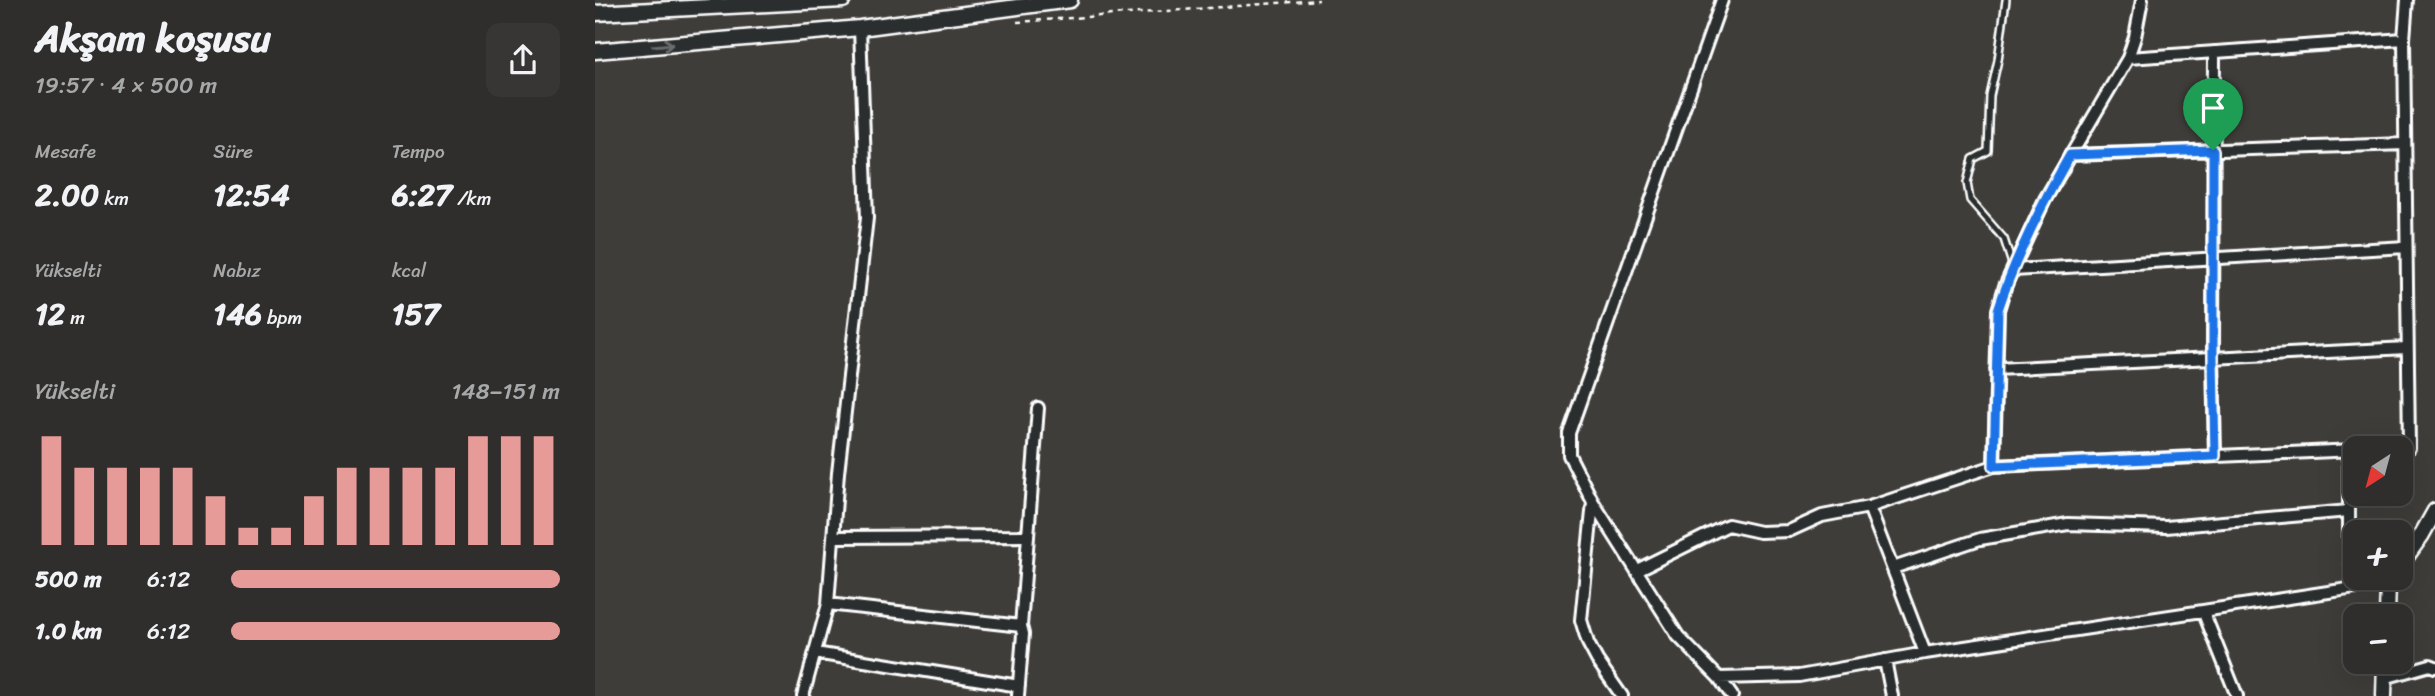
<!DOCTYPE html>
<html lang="tr">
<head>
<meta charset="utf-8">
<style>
	body { margin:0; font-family:Sriracha,sans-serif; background:#373634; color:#f1f3f6; height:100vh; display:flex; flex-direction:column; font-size:26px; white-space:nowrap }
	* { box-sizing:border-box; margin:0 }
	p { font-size:23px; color:#a7a8a9 }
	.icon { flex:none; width:38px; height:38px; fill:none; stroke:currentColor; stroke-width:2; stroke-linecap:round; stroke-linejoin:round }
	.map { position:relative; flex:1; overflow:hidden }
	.drawer { display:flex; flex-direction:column; background:#2f2e2c; width:595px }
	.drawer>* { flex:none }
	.needle { width:46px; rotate:216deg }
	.controls { position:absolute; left:1748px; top:436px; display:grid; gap:14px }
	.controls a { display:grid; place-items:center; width:70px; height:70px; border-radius:14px; background:#2f2e2c; box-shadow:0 7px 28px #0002,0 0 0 2px #4a4a48; font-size:35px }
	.pin { position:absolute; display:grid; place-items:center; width:60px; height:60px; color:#fff; margin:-72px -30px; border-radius:50% 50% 50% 0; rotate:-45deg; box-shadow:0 0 7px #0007 }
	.pin .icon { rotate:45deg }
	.round { display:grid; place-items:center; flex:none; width:74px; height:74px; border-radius:14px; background:#373634 }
	.overview { display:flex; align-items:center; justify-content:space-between; height:119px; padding:0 35px }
	h1 { font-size:38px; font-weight:700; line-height:52px }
	.figures { display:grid; grid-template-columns:repeat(3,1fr); gap:10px; height:119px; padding:7px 35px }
	.figures div { display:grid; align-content:center }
	.figures b { font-size:30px; font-weight:700 }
	.figures small { font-size:19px; font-weight:400 }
	.figures p { font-size:19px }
	.chart { height:196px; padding:14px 35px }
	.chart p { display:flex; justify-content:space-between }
	.chart svg { width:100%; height:126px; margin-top:7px; stroke:#e69b98; stroke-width:6 }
	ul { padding:0 35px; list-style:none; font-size:23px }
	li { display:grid; grid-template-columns:112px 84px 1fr; align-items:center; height:52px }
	li i { height:18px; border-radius:9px; background:#e69b98 }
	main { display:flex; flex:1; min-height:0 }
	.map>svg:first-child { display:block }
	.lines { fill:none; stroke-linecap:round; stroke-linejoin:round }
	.service-casing { stroke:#fff; stroke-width:10 }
	.minor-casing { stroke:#fff; stroke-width:16 }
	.tertiary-casing { stroke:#fff; stroke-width:19 }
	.path { stroke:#fff; stroke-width:2.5; stroke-dasharray:5 5; stroke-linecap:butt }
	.service { stroke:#2a2d2e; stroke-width:5 }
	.minor { stroke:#2a2d2e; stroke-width:10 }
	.tertiary { stroke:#2a2d2e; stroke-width:14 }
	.oneway { stroke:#6a6c6d }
	.route-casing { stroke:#fff; stroke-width:14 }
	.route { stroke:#1a73e8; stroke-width:9 }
</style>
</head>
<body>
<main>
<section class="drawer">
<div class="overview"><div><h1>Akşam koşusu</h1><p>19:57 · 4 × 500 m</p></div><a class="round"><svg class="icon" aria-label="share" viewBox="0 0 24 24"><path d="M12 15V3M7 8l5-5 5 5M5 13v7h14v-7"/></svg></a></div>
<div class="figures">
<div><p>Mesafe</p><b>2.00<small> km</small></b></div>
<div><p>Süre</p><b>12:54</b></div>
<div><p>Tempo</p><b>6:27<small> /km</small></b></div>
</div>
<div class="figures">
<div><p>Yükselti</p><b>12<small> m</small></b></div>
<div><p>Nabız</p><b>146<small> bpm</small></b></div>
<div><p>kcal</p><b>157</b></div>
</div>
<div class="chart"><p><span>Yükselti</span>148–151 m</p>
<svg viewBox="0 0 160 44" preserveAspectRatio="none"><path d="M5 44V6M15 44V17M25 44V17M35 44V17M45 44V17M55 44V27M65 44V38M75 44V38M85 44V27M95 44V17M105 44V17M115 44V17M125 44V17M135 44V6M145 44V6M155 44V6"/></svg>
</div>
<ul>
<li><b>500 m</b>6:12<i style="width:100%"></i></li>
<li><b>1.0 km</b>6:12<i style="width:100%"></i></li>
</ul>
</section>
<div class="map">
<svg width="1840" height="696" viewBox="0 0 1840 696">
	<rect width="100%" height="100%" fill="#3f3d3a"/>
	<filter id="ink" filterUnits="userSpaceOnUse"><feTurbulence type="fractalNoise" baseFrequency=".0143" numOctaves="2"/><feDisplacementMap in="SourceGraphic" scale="14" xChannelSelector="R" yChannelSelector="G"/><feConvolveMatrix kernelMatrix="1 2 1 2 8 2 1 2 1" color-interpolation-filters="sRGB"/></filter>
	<g filter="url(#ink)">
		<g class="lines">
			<!-- service casing -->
			<g class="service-casing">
				<path id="service" d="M 1411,0 L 1403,60 L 1395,96 L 1393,151 L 1378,159 L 1372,183 L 1375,200 L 1409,239 L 1418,267"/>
			</g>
			<!-- minor casing -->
			<g class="minor-casing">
				<path id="minor" d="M 1127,0 L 974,433 L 974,455 L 998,502 L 1083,636 L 1124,678 L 1204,676 L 1330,653 L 1793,583
					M 1619,52 L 1618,357 L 1620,456
					M 1533,58 L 1809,39
					M 1475,155 L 1810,144
					M 1419,270 L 1811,247
					M 1401,369 L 1812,348
					M 1806,448 L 1814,448 L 1809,39 L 1812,0
					M 1754,450 L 1754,545 L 1758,588
					M 1399,466 L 1403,310 L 1410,286 L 1450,199 L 1533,58 L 1540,37 L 1547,0
					M 998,502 L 986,620 L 993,643 L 1002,660 L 1027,696
					M 1274,507 L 1330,653
					M 239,537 L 433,536
					M 1298,568 L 1385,539 L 1473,524 L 1571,527 L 1754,511
					M 1042,570 L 1133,525 L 1165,532 L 1194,531 L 1227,516 L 1274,507 L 1399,466 L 1760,450
					M 233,604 L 426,626
					M 1608,611 L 1642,696
					M 220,653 L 424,686
					M 1290,660 L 1297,696
					M 1124,678 L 1137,696
					M 1789,678 L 1835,665 L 1840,667
					M 208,696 L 233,604 L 243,473 L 272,218 L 265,28
					M 423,696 L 428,634 L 426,626 L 443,408"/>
			</g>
			<!-- tertiary casing -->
			<g class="tertiary-casing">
				<path id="tertiary" d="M 0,13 L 248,0
					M 0,51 L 265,28 L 475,0
					M 1806,564 L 1826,536 L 1840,511
					M 1792,616 L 1793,583 L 1796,578
					M 1789,696 L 1790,662"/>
			</g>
			<!-- path -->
			<path class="path" d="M 422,22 L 724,0"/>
			<!-- service -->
			<use href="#service" class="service"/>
			<!-- minor -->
			<use href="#minor" class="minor"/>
			<!-- tertiary -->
			<use href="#tertiary" class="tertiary"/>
		</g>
		<!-- one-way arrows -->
		<defs><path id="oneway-shaft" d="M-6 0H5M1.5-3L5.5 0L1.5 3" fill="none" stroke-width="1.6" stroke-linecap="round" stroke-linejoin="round" transform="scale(1.75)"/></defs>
		<use class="oneway" href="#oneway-shaft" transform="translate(68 45) rotate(-5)"/>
	</g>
	<g class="lines" filter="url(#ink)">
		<!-- route casing -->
		<g class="route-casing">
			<path id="route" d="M 1618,150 L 1618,357 L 1620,456 L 1399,466 L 1403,310 C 1420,257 1447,204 1475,155 Z"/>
		</g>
		<!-- route -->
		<use href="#route" class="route"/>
	</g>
</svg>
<div class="controls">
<a><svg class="needle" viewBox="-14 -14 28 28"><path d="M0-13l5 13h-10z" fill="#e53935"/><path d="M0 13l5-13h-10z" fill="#a7a8a9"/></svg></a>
<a>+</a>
<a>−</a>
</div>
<div class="pin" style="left:1618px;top:150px;background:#1e9e55"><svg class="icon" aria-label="arrive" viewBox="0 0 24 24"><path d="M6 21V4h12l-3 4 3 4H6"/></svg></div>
</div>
</main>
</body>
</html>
